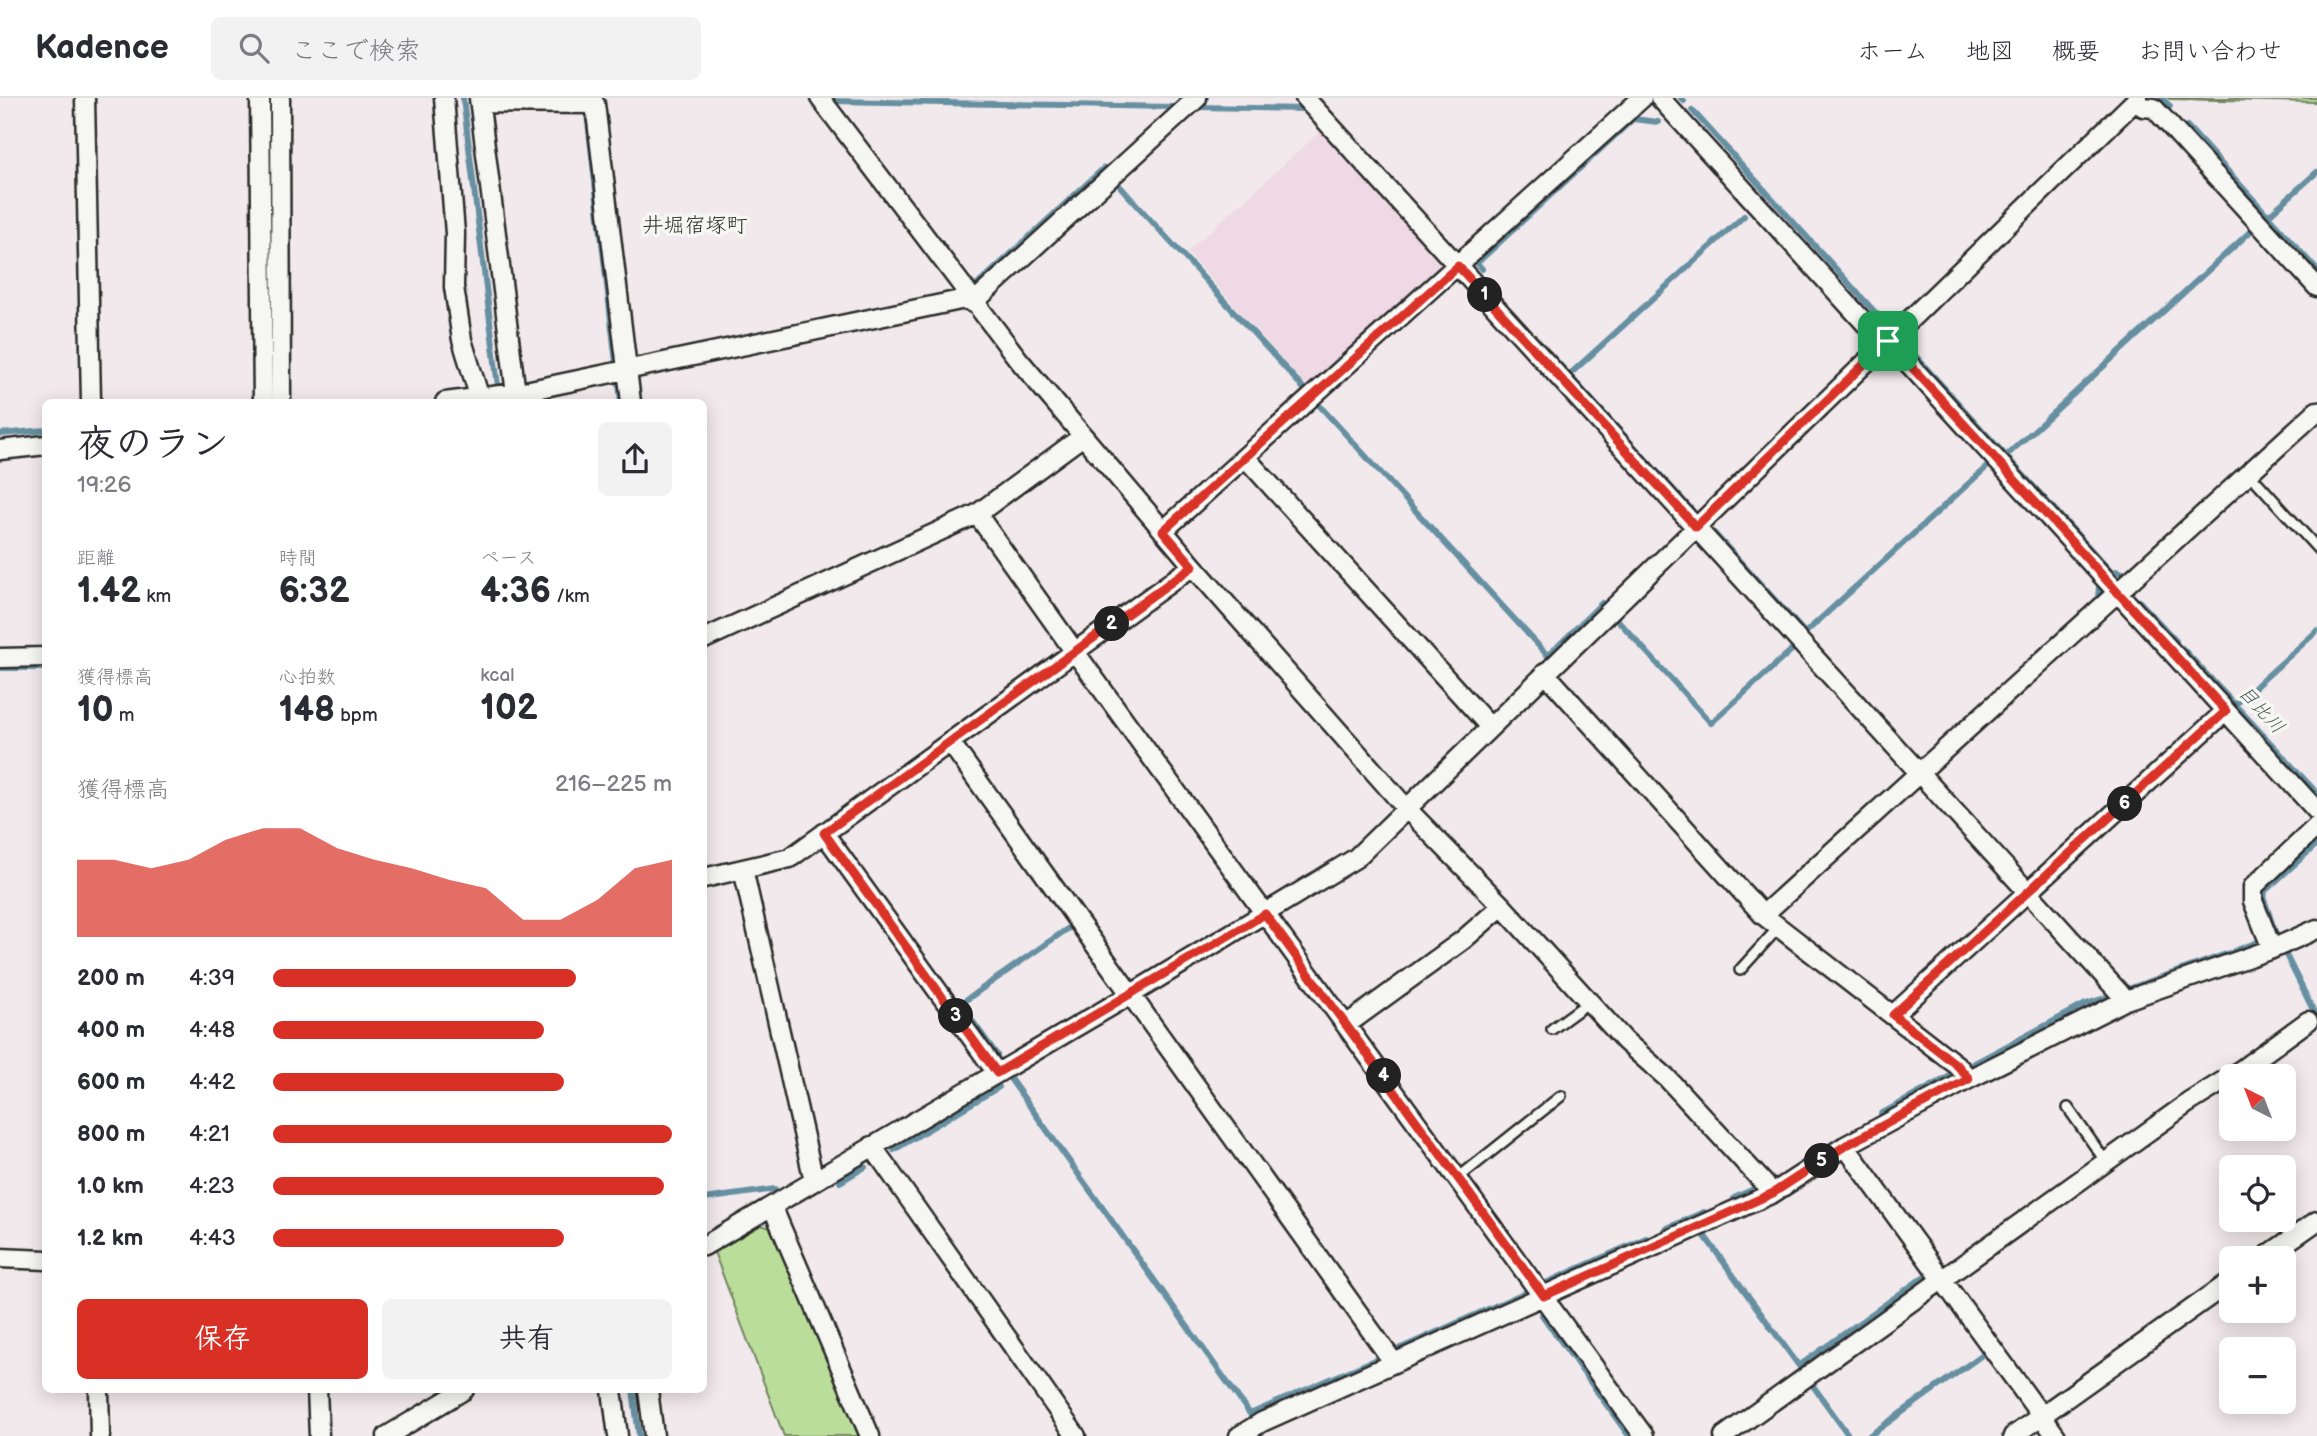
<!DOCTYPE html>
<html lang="ja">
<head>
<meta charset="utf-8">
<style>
	body { margin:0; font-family:"Balsamiq Sans","Klee One",sans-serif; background:#f2f2f3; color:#2b2b33; height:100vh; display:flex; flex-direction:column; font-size:26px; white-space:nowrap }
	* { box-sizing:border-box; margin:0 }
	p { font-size:23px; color:#7c7c81 }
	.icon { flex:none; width:38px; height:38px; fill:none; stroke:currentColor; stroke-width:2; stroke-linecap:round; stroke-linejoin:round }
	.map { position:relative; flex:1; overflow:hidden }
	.drawer { position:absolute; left:42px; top:301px; width:665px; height:994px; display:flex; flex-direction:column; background:#fff; border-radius:10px; box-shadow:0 4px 18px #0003 }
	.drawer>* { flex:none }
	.needle { width:46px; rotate:318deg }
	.controls { position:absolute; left:2219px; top:966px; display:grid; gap:14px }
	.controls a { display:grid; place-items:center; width:77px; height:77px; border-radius:10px; background:#fff; box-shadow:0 4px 18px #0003; font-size:35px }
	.pin { position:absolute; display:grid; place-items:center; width:60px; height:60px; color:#fff; margin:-30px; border-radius:14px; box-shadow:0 4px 10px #0006 }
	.km { position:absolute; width:35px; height:35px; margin:-18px; border-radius:50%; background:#222; color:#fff; font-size:19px; line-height:35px; text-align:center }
	.round { display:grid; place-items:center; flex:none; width:74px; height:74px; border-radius:10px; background:#f2f2f3 }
	.summary { display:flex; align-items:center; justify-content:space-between; height:119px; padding:0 35px }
	h1 { font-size:38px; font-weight:600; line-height:52px }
	.figures { display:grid; grid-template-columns:repeat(3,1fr); gap:10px; height:119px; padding:7px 35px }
	.figures div { display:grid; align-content:center }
	.figures b { font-size:35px; font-weight:600 }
	.figures small { font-size:19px; font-weight:400 }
	.figures p { font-size:19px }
	.chart { height:196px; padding:14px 35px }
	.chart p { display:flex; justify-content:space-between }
	.chart svg { width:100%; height:126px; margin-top:7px; fill:#d93025; opacity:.7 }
	.cta { display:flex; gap:14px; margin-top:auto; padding:14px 35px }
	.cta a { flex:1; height:80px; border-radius:10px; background:#d93025; color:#fff; font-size:28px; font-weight:600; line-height:80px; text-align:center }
	.cta a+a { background:#f2f2f3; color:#2b2b33 }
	ul { padding:0 35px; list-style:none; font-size:23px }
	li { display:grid; grid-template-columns:112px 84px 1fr; align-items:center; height:52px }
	li i { height:18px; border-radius:9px; background:#d93025 }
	header { display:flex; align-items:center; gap:42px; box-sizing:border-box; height:98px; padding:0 35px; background:#fff; border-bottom:2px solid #e1e1e2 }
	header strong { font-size:33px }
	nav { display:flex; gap:38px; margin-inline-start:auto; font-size:24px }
	.search { width:490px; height:63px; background:#f2f2f3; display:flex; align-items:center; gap:18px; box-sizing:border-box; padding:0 24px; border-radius:10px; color:#7c7c81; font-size:26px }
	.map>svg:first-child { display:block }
	.built { fill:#eed9e4 }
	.green { fill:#bade99; stroke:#728462; stroke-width:2 }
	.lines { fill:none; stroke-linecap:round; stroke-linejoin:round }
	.stream { stroke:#6690a1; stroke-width:6 }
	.service-casing { stroke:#2b2b2b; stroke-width:14 }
	.minor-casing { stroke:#2b2b2b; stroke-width:23 }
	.service { stroke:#f6f6f2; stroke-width:9 }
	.minor { stroke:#f6f6f2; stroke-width:18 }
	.route-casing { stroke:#fff; stroke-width:14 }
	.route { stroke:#d93025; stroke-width:9 }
	.labels { text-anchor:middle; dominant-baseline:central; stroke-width:7; stroke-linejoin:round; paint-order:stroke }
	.water-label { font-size:19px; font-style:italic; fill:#44555c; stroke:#f6f6f2 }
	.quarter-label { font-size:21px; fill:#2b2b2b; stroke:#f6f6f2 }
</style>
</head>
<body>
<header>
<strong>Kadence</strong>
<div class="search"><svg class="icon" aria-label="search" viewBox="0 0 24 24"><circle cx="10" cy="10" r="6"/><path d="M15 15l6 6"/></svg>ここで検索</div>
<nav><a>ホーム</a><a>地図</a><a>概要</a><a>お問い合わせ</a></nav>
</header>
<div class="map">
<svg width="2317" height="1338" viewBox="0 0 2317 1338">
	<rect width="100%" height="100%" fill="#f2e9ec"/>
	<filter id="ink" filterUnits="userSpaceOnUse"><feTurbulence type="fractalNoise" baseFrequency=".0143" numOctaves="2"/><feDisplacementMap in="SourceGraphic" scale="14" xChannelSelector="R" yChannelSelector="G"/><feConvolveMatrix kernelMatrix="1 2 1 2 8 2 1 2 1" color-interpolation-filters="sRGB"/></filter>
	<g filter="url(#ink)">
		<!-- built -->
		<path class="built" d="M 1323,31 L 1443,162 L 1442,171 L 1309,291 L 1187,154 Z"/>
		<!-- green -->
		<path class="green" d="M 2168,0 L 2317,0 L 2317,4 L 2169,1 Z
			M 761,1127 L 771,1130 L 860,1338 L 784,1338 L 714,1154 Z"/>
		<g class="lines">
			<!-- stream -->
			<path class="stream" d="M 463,0 L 499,297
				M 1681,0 L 1684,3
				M 2161,0 L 2170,8
				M 270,3 L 272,190
				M 831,3 L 1174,9
				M 1198,9 L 1306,11
				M 1692,12 L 1883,223
				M 587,15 L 616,265
				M 2187,28 L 2317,172
				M 1117,85 L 1306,293
				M 2268,118 L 2317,74
				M 1482,171 L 1477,165 L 1633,21 L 1658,24
				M 969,188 L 974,190 L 1104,70
				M 1909,251 L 2113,476 L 2116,473 L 2126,476 L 2130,472
				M 1549,255 L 1692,412
				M 1569,277 L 1744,118
				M 619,285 L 621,304
				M 1319,307 L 1548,558 L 1602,505
				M 0,336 L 46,332
				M 2006,358 L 2252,132
				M 1714,435 L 1805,535 L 1990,366
				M 2139,503 L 2176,543
				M 2094,505 L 2098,500 L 2099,489
				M 1615,519 L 1711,625 L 1795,549
				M 2182,550 L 2317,695
				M 0,570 L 46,570
				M 2235,607 L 2317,533
				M 2277,840 L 2264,801 L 2265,793 L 2317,746
				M 2234,853 L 2258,844
				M 2285,855 L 2317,920
				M 2128,891 L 2229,855
				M 997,957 L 960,906 L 1070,829
				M 1971,967 L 2086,906 L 2111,898
				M 1011,982 L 1250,1316 L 1379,1260
				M 1881,1016 L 1954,976
				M 894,1052 L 999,989
				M 840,1084 L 865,1069
				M 1734,1100 L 1756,1090
				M 704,1101 L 775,1091
				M 1690,1120 L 1704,1114
				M 1665,1131 L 1686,1122
				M 1704,1137 L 1799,1268 L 1925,1178
				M 1546,1185 L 1646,1140
				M 1542,1217 L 1629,1338
				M 1399,1251 L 1524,1195
				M 1811,1285 L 1849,1338
				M 633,1292 L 639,1338
				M 1869,1338 L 1986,1254"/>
			<!-- service casing -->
			<g class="service-casing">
				<path id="service" d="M 2249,375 L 2317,450
					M 1740,872 L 1779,829
					M 1552,931 L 1589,904
					M 2068,1010 L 2106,1064
					M 1458,1080 L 1561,998"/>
			</g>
			<!-- minor casing -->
			<g class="minor-casing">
				<path id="minor" d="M 85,0 L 91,304
					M 260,0 L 263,304
					M 280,0 L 281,304
					M 444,0 L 455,135 L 454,189 L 462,242 L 481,304
					M 479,0 L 517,304
					M 820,0 L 1018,261 L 1193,468 L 1406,710 L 1502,808 L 1625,943 L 1667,980 L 1773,1095
					M 1305,0 L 2126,902
					M 1660,0 L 1884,246
					M 2136,2 L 2143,9 L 2154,10 L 2317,189
					M 480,5 L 595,6 L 631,304
					M 973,205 L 1197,0
					M 1888,243 L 2317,713
					M 445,304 L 516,295 L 970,200
					M 0,352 L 46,347
					M 1245,359 L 1490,629
					M 977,416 L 1075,554 L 1644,1338
					M 1163,433 L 1642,0
					M 704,541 L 977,416 L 1083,338
					M 0,560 L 46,559
					M 1545,575 L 1763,817 L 1958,968 L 1969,981
					M 950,644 L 1394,1265
					M 824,735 L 997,975
					M 743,771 L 814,1083
					M 704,780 L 790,760 L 1193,468
					M 1763,817 L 2317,313
					M 2272,851 L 2253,803 L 2253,789 L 2317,728
					M 1893,917 L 2226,613
					M 1346,927 L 1463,842 L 1502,808
					M 872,1048 L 1076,1338
					M 1845,1048 L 2056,1338
					M 772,1108 L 870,1338
					M 704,1148 L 1130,897 L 1356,760 L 2138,0
					M 0,1160 L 46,1162
					M 2264,1160 L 2317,1123
					M 99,1292 L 100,1338
					M 317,1292 L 319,1338
					M 612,1292 L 618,1338
					M 648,1292 L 654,1338
					M 387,1338 L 464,1292
					M 1239,1338 L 1262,1324 L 1773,1095 L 1845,1048 L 1969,981 L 2126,902 L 2272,851 L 2317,831
					M 1724,1338 L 2188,1005 L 2241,972 L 2308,923
					M 2013,1338 L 2231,1183"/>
			</g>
			<!-- service -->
			<use href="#service" class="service"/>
			<!-- minor -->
			<use href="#minor" class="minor"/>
		</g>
	</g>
	<g class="lines" filter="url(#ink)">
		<!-- route casing -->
		<g class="route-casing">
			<path id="route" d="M 1458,168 L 1696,429 L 1888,243 L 2226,613 L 1893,917 L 1958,968 L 1969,981 L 1845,1048 L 1773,1095 L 1544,1198 L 1265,816 L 997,975 L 824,735 L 1193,468 L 1163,433 Z"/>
		</g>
		<!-- route -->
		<use href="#route" class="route"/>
	</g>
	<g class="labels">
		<!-- water labels -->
		<g class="water-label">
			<text transform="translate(2261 612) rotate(47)">目比川</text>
		</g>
		<!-- quarter labels -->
		<g class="quarter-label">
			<text x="695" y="127">井堀宿塚町</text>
		</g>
	</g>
</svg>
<div class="controls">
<a><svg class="needle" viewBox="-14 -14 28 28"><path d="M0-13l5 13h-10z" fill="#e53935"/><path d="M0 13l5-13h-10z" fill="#7c7c81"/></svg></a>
<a><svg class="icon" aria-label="locate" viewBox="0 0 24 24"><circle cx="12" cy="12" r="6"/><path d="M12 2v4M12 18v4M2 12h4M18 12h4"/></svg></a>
<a>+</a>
<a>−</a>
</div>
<div class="pin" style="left:1888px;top:243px;background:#1e9e55"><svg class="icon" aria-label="arrive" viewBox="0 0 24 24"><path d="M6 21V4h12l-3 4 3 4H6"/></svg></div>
<b class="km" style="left:1485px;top:197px">1</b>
<b class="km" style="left:1112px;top:526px">2</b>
<b class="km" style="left:956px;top:918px">3</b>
<b class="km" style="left:1384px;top:978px">4</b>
<b class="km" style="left:1822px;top:1063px">5</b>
<b class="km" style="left:2125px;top:706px">6</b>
<section class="drawer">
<div class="summary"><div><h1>夜のラン</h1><p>19:26</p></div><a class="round"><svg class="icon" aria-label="share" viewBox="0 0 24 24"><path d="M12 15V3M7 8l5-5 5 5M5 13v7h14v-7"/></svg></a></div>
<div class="figures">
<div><p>距離</p><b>1.42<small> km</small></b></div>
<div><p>時間</p><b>6:32</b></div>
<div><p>ペース</p><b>4:36<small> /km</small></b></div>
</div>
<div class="figures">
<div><p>獲得標高</p><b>10<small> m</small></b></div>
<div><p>心拍数</p><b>148<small> bpm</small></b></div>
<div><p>kcal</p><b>102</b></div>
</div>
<div class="chart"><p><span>獲得標高</span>216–225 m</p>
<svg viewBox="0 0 160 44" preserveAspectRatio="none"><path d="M0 44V17L10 17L20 20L30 17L40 10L50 6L60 6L70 13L80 17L90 20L100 24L110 27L120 38L130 38L140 31L150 20L160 17V44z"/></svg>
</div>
<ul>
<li><b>200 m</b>4:39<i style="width:76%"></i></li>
<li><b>400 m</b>4:48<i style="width:68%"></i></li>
<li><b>600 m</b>4:42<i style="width:73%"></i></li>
<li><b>800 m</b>4:21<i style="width:100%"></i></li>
<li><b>1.0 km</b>4:23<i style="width:98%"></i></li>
<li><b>1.2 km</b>4:43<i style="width:73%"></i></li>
</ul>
<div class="cta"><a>保存</a><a>共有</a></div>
</section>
</div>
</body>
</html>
